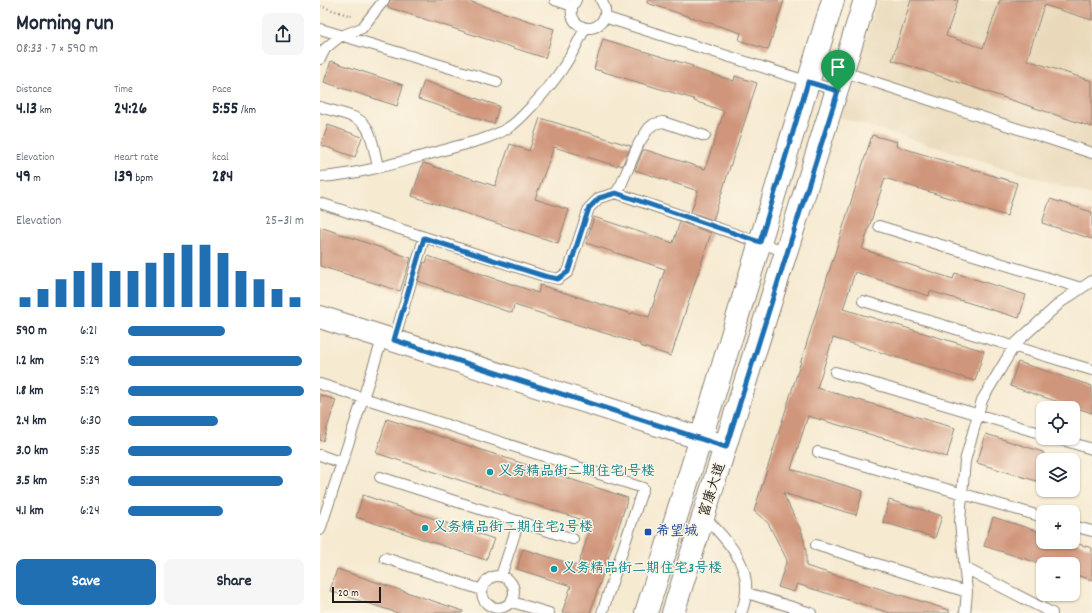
<!DOCTYPE html>
<html lang="en">
<head>
<meta charset="utf-8">
<style>
	body { margin:0; font-family:Dekko,"LXGW WenKai TC",sans-serif; background:#f6f6f7; color:#1f2937; height:100vh; display:flex; flex-direction:column; font-size:15px; white-space:nowrap }
	* { box-sizing:border-box; margin:0 }
	p { font-size:13px; color:#747a83 }
	.icon { flex:none; width:22px; height:22px; fill:none; stroke:currentColor; stroke-width:2; stroke-linecap:round; stroke-linejoin:round }
	.map { position:relative; flex:1; overflow:hidden }
	.panel { display:flex; flex-direction:column; background:#fff; width:320px }
	.panel>* { flex:none }
	.buttons { position:absolute; left:716px; top:401px; display:grid; gap:8px }
	.buttons a { display:grid; place-items:center; width:44px; height:44px; border-radius:8px; background:#fff; box-shadow:0 1px 3px #0004; font-size:20px }
	.scale { position:absolute; left:12px; bottom:10px; width:49px; box-sizing:border-box; padding-left:4px; border:2px solid #1c1c1c; border-top:0; font-size:11px; line-height:14px; white-space:nowrap; color:#1c1c1c; -webkit-text-stroke:3px #fcf5e5; paint-order:stroke }
	.pin { position:absolute; display:grid; place-items:center; width:34px; height:34px; color:#fff; margin:-41px -17px; border-radius:50% 50% 50% 0; rotate:-45deg; box-shadow:0 0 4px #0007 }
	.pin .icon { rotate:45deg }
	.round { display:grid; place-items:center; flex:none; width:42px; height:42px; border-radius:8px; background:#f6f6f7 }
	.overview { display:flex; align-items:center; justify-content:space-between; height:68px; padding:0 16px }
	h1 { font-size:22px; font-weight:700; line-height:30px }
	.metrics { display:grid; grid-template-columns:repeat(3,1fr); gap:6px; height:68px; padding:4px 16px }
	.metrics div { display:grid; align-content:center }
	.metrics b { font-size:17px; font-weight:700 }
	.metrics small { font-size:11px; font-weight:400 }
	.metrics p { font-size:11px }
	.chart { height:112px; padding:8px 16px }
	.chart p { display:flex; justify-content:space-between }
	.chart svg { width:100%; height:72px; margin-top:4px; stroke:#1f6fb2; stroke-width:6 }
	.button { display:flex; gap:8px; margin-top:auto; padding:8px 16px }
	.button a { flex:1; height:46px; border-radius:8px; background:#1f6fb2; color:#fff; font-size:16px; font-weight:700; line-height:46px; text-align:center }
	.button a+a { background:#f6f6f7; color:#1f2937 }
	ul { padding:0 16px; list-style:none; font-size:13px }
	li { display:grid; grid-template-columns:64px 48px 1fr; align-items:center; height:30px }
	li i { height:10px; border-radius:5px; background:#1f6fb2 }
	main { display:flex; flex:1; min-height:0 }
	.map>svg:first-child { display:block }
	.built { fill:#e9d9ba }
	.building { fill:#d0967b }
	.lines { fill:none; stroke-linecap:round; stroke-linejoin:round }
	.lane-casing { stroke:#898376; stroke-width:12 }
	.secondary-casing { stroke:#898376; stroke-width:24 }
	.path { stroke:#898376; stroke-width:2.5; stroke-dasharray:1 3; stroke-linecap:butt }
	.lane { stroke:#fff; stroke-width:10 }
	.secondary { stroke:#fff; stroke-width:22 }
	.route-casing { stroke:#fff; stroke-width:8 }
	.route { stroke:#1f6fb2; stroke-width:5 }
	.culture-dot { fill:#0f9aa8; stroke:#fcf5e5; stroke-width:1.5 }
	.transit-dot { fill:#1a4fb4; stroke:#fcf5e5; stroke-width:1.5 }
	.labels { text-anchor:middle; dominant-baseline:central; stroke-width:3; stroke-linejoin:round; paint-order:stroke }
	.culture-label { font-size:14px; fill:#0d838f; stroke:#fcf5e5; text-anchor:start }
	.street-label { font-size:14px; fill:#1c1c1c; stroke:#fcf5e5 }
	.transit-label { font-size:14px; fill:#164399; stroke:#fcf5e5; text-anchor:start }
</style>
</head>
<body>
<main>
<section class="panel">
<div class="overview"><div><h1>Morning run</h1><p>08:33 · 7 × 590 m</p></div><a class="round"><svg class="icon" aria-label="share" viewBox="0 0 24 24"><path d="M12 15V3M7 8l5-5 5 5M5 13v7h14v-7"/></svg></a></div>
<div class="metrics">
<div><p>Distance</p><b>4.13<small> km</small></b></div>
<div><p>Time</p><b>24:26</b></div>
<div><p>Pace</p><b>5:55<small> /km</small></b></div>
</div>
<div class="metrics">
<div><p>Elevation</p><b>49<small> m</small></b></div>
<div><p>Heart rate</p><b>139<small> bpm</small></b></div>
<div><p>kcal</p><b>284</b></div>
</div>
<div class="chart"><p><span>Elevation</span>25–31 m</p>
<svg viewBox="0 0 160 44" preserveAspectRatio="none"><path d="M5 44V38M15 44V33M25 44V27M35 44V22M45 44V17M55 44V22M65 44V22M75 44V17M85 44V11M95 44V6M105 44V6M115 44V11M125 44V22M135 44V27M145 44V33M155 44V38"/></svg>
</div>
<ul>
<li><b>590 m</b>6:21<i style="width:55%"></i></li>
<li><b>1.2 km</b>5:29<i style="width:99%"></i></li>
<li><b>1.8 km</b>5:29<i style="width:100%"></i></li>
<li><b>2.4 km</b>6:30<i style="width:51%"></i></li>
<li><b>3.0 km</b>5:35<i style="width:93%"></i></li>
<li><b>3.5 km</b>5:39<i style="width:88%"></i></li>
<li><b>4.1 km</b>6:24<i style="width:54%"></i></li>
</ul>
<div class="button"><a>Save</a><a>Share</a></div>
</section>
<div class="map">
<svg width="772" height="613" viewBox="0 0 772 613">
	<rect width="100%" height="100%" fill="#fcf5e5"/>
	<filter id="ink" filterUnits="userSpaceOnUse"><feTurbulence type="fractalNoise" baseFrequency=".025" numOctaves="2"/><feDisplacementMap in="SourceGraphic" scale="8" xChannelSelector="R" yChannelSelector="G"/><feConvolveMatrix kernelMatrix="1 2 1 2 8 2 1 2 1" color-interpolation-filters="sRGB"/></filter>
	<filter id="wash" filterUnits="userSpaceOnUse"><feTurbulence type="fractalNoise" baseFrequency=".012" numOctaves="4" result="noise"/><feDisplacementMap in="SourceGraphic" scale="16" xChannelSelector="R" yChannelSelector="G"/><feGaussianBlur stdDeviation="0.9" result="paint"/><feColorMatrix in="noise" values="0 0 0 0 0 0 0 0 0 0 0 0 0 0 0 0 0 1.4 0 .05"/><feComposite in="paint" operator="in"/></filter>
	<g filter="url(#wash)">
		<rect width="100%" height="100%" fill="#f6ead1"/>
		<!-- built -->
		<path class="built" d="M 558,0 L 772,0 L 772,195 L 519,117 Z"/>
		<g id="blocks">
			<!-- building -->
			<path class="building" d="M 70,0 L 145,0 L 234,29 L 225,58 L 67,7 Z
				M 327,0 L 464,0 L 448,50 L 419,40 L 421,33 L 327,3 Z
				M 591,0 L 638,0 L 626,36 L 663,48 L 680,0 L 772,0 L 772,20 L 724,5 L 707,60 L 772,81 L 772,127 L 572,60 Z
				M 283,39 L 373,66 L 372,68 L 414,81 L 415,76 L 437,83 L 393,220 L 371,212 L 378,191 L 315,170 L 323,150 L 326,150 L 385,169 L 404,111 L 374,101 L 374,99 L 274,69 Z
				M 11,61 L 83,85 L 77,106 L 4,82 Z
				M 104,81 L 179,106 L 174,124 L 98,99 Z
				M 220,118 L 311,146 L 302,166 L 298,164 L 297,166 L 234,147 L 215,199 L 249,210 L 238,243 L 92,196 L 103,163 L 175,186 L 190,144 L 209,151 Z
				M 8,125 L 42,137 L 35,157 L 1,145 Z
				M 552,135 L 577,142 L 576,146 L 697,183 L 687,216 L 565,178 L 542,249 L 633,279 L 635,273 L 706,295 L 699,318 L 610,291 L 609,296 L 535,272 L 523,309 L 664,351 L 655,381 L 513,338 L 497,388 L 635,428 L 627,457 L 488,416 L 471,469 L 543,491 L 536,515 L 463,493 L 482,533 L 486,550 L 486,566 L 629,610 L 629,613 L 570,613 L 477,584 L 474,592 L 458,587 L 467,560 L 448,523 L 434,511 Z
				M 730,199 L 772,212 L 772,239 L 722,223 Z
				M 274,217 L 353,243 L 360,222 L 391,233 L 351,356 L 320,346 L 320,344 L 194,305 L 192,313 L 98,281 L 104,262 L 106,263 L 108,256 L 218,293 L 220,285 L 312,314 L 313,312 L 329,317 L 345,269 L 266,243 Z
				M 0,227 L 91,258 L 80,291 L 0,266 Z
				M 698,362 L 772,386 L 772,413 L 690,386 Z
				M 0,395 L 16,400 L 3,441 L 0,440 Z
				M 67,419 L 308,498 L 270,613 L 242,613 L 251,586 L 197,569 L 203,549 L 258,566 L 272,523 L 56,453 Z
				M 666,434 L 723,452 L 723,483 L 657,463 Z
				M 43,495 L 174,539 L 166,560 L 36,517 Z
				M 569,500 L 622,516 L 615,538 L 563,522 Z
				M 673,517 L 723,533 L 723,542 L 752,542 L 772,548 L 772,580 L 753,574 L 753,564 L 721,564 L 664,546 Z
				M 17,569 L 143,611 L 142,613 L 78,613 L 10,591 Z"/>
		</g>
	</g>
	<g filter="url(#ink)">
		<use href="#blocks" fill-opacity="0" stroke="#898376" stroke-width="1"/>
		<g class="lines">
			<!-- lane casing -->
			<g class="lane-casing">
				<path id="lane" d="M 235,0 L 253,6
					M 256,0 C 240,22 273,40 284,18 C 287,12 284,5 281,0
					M 284,17 L 518,91
					M 0,29 L 177,82
					M 0,59 L 5,49 L 13,42 L 21,36 L 42,28 L 64,0
					M 524,72 L 772,153
					M 0,107 C 49,121 47,116 58,167
					M 0,177 C 44,174 86,160 128,149 C 148,143 170,139 188,128 C 198,122 205,113 213,105 C 237,79 250,60 265,28
					M 296,193 L 467,252
					M 0,203 L 224,276 L 238,279 L 248,272 L 269,208 L 279,198 L 296,193 L 301,185 L 319,143 L 329,128 L 334,124 L 343,122 L 385,136
					M 559,226 L 761,288
					M 543,301 L 772,370
					M 74,340 L 104,238
					M 515,372 L 723,434
					M 0,384 L 323,488 L 282,613
					M 736,438 L 772,449
					M 498,452 L 723,517
					M 0,455 L 22,463
					M 60,477 L 253,539
					M 384,516 C 411,545 438,571 421,613
					M 753,526 L 772,531
					M 0,530 L 63,337
					M 496,545 L 647,592
					M 65,558 L 162,590
					M 645,568 L 732,613
					M162 592a16 16 0 1 1 32 0a16 16 0 1 1-32 0Z
					M 181,576 L 199,521
					M 427,593 L 491,613
					M 192,602 L 229,613
					M 645,613 L 647,592 L 640,522 L 642,494 L 645,461 L 662,400 L 696,343 L 741,302 L 772,281"/>
			</g>
			<!-- secondary casing -->
			<g class="secondary-casing">
				<path id="secondary" d="M 0,317 L 395,443
					M 326,613 L 381,438 L 513,0
					M 353,613 L 545,0"/>
			</g>
			<!-- path -->
			<path class="path" d="M 0,6 L 34,17"/>
			<!-- lane -->
			<use href="#lane" class="lane"/>
			<!-- secondary -->
			<use href="#secondary" class="secondary"/>
		</g>
	</g>
	<g class="lines" filter="url(#ink)">
		<!-- route casing -->
		<g class="route-casing">
			<path id="route" d="M 488,82 L 518,91 L 406,447 L 74,340 L 104,238 L 224,276 L 238,279 L 248,272 L 269,208 L 279,198 L 296,193 L 440,242 Z"/>
		</g>
		<!-- route -->
		<use href="#route" class="route"/>
	</g>
	<!-- markers -->
	<g class="culture-dot">
		<circle cx="170" cy="472" r="4"/>
		<circle cx="105" cy="528" r="4"/>
		<circle cx="234" cy="569" r="4"/>
	</g>
	<rect class="transit-dot" x="324" y="528" width="8" height="8" rx="2"/>
	<g class="labels">
		<!-- culture labels -->
		<g class="culture-label">
			<text x="178" y="472">义务精品街二期住宅1号楼</text>
			<text x="113" y="528">义务精品街二期住宅2号楼</text>
			<text x="242" y="569">义务精品街二期住宅3号楼</text>
		</g>
		<!-- street labels -->
		<g class="street-label">
			<text transform="translate(393 490) rotate(-72)">富康大道</text>
		</g>
		<!-- transit labels -->
		<g class="transit-label">
			<text x="336" y="532">希望城</text>
		</g>
	</g>
</svg>
<div class="buttons">
<a><svg class="icon" aria-label="locate" viewBox="0 0 24 24"><circle cx="12" cy="12" r="6"/><path d="M12 2v4M12 18v4M2 12h4M18 12h4"/></svg></a>
<a><svg class="icon" aria-label="layers" viewBox="0 0 24 24"><path d="M12 4l9 5-9 5-9-5zM3 14l9 5 9-5"/></svg></a>
<a>+</a>
<a>−</a>
</div>
<div class="scale">20 m</div>
<div class="pin" style="left:518px;top:91px;background:#1e9e55"><svg class="icon" aria-label="arrive" viewBox="0 0 24 24"><path d="M6 21V4h12l-3 4 3 4H6"/></svg></div>
</div>
</main>
</body>
</html>
